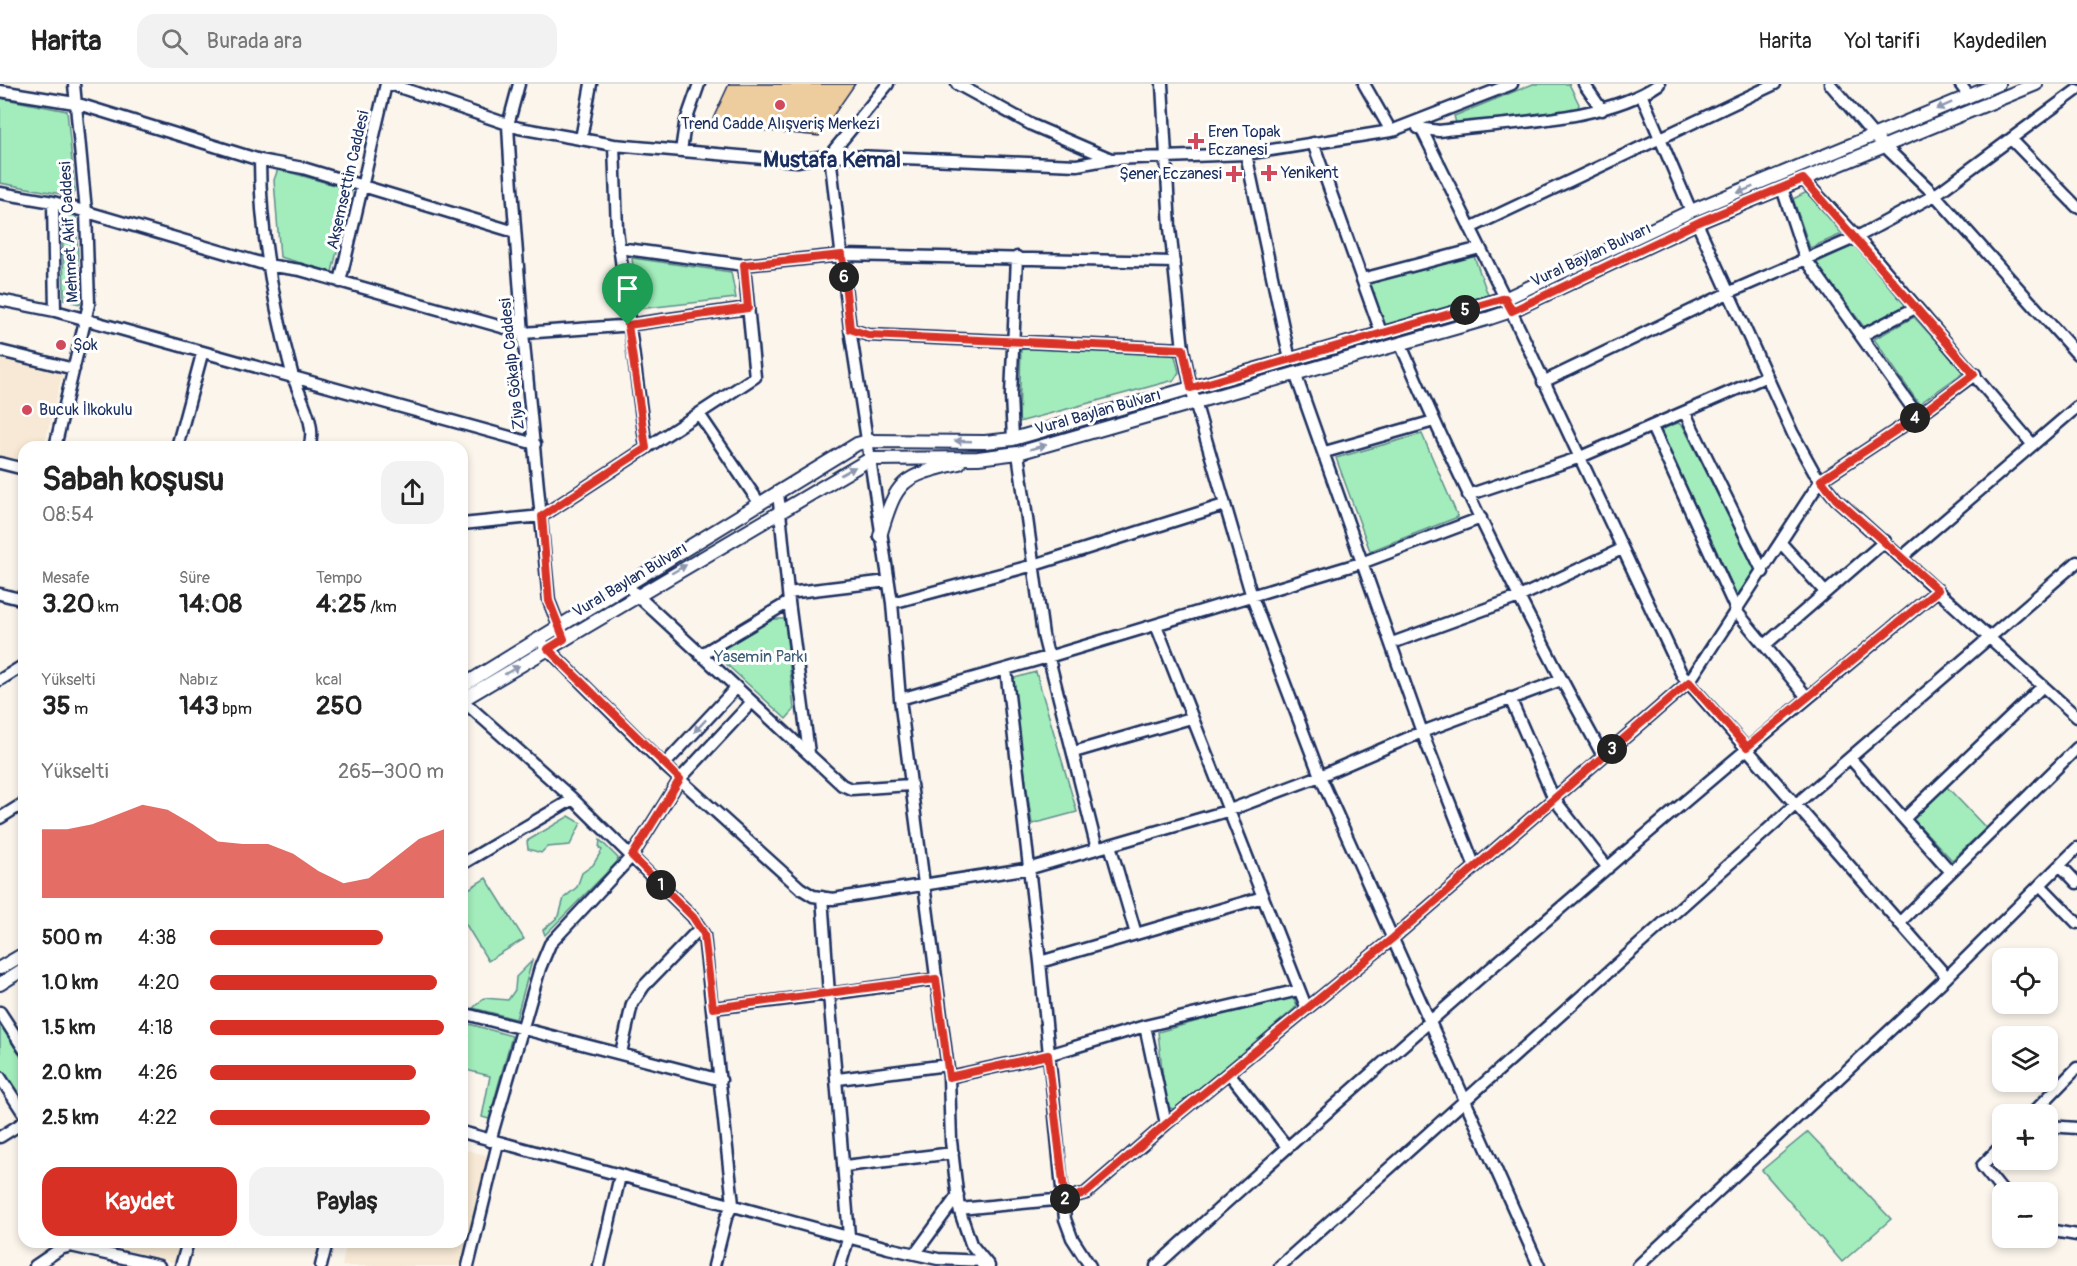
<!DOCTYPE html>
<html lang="tr">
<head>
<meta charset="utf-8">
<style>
	body { margin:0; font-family:Pangolin,sans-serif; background:#f2f2f2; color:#222; height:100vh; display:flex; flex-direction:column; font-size:22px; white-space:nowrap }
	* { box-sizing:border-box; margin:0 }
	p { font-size:20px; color:#767676 }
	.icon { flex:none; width:33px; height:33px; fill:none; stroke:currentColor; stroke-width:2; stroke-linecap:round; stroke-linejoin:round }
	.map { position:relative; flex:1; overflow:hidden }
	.drawer { position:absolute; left:18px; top:357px; width:450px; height:807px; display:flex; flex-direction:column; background:#fff; border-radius:18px; box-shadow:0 3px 9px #0003 }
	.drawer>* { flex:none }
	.buttons { position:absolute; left:1992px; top:864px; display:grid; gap:12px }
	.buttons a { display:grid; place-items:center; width:66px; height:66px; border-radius:12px; background:#fff; box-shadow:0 3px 9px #0003; font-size:30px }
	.pin { position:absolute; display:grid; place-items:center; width:51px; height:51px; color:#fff; margin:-62px -26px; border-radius:50% 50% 50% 0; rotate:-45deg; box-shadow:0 0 6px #0007 }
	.pin .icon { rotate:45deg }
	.km { position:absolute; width:30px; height:30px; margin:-15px; border-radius:50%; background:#222; color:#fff; font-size:16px; line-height:30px; text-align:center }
	.round { display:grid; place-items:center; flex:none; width:63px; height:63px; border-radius:18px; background:#f2f2f2 }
	.summary { display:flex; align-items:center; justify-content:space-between; height:102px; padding:0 24px }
	h1 { font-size:33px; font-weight:800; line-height:45px }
	.figures { display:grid; grid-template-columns:repeat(3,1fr); gap:9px; height:102px; padding:6px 24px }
	.figures div { display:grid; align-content:center }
	.figures b { font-size:26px; font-weight:800 }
	.figures small { font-size:16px; font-weight:400 }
	.figures p { font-size:16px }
	.chart { height:168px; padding:12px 24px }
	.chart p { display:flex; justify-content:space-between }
	.chart svg { width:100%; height:108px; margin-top:6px; fill:#d93025; opacity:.7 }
	.button { display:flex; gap:12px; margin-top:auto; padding:12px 24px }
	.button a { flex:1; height:69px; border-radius:18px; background:#d93025; color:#fff; font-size:24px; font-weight:800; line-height:69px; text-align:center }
	.button a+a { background:#f2f2f2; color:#222 }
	ul { padding:0 24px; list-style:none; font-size:20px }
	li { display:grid; grid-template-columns:96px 72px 1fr; align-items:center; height:45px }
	li i { height:15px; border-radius:8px; background:#d93025 }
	header { display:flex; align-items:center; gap:36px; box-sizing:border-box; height:84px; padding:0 30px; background:#fff; border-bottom:2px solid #e0e0e0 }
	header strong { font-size:28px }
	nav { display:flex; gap:33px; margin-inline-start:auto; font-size:21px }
	.search { width:420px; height:54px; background:#f2f2f2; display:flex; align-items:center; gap:15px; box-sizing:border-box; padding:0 21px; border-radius:18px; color:#767676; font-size:22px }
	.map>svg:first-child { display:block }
	.built { fill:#f7e9d5 }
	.green { fill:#a3edbc; stroke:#5f8e8d; stroke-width:1.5 }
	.building { fill:#edcc9e; stroke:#1b2f5e; stroke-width:1.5 }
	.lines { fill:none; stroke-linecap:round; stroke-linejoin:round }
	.minor-casing { stroke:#1b2f5e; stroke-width:15 }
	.major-casing { stroke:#1b2f5e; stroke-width:16 }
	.minor { stroke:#fff; stroke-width:10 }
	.major { stroke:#fff; stroke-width:12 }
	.oneway { fill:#8d97ae }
	.route-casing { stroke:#fff; stroke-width:12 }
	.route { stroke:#d93025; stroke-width:8 }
	.poi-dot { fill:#d1495b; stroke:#fff; stroke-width:2 }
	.labels { text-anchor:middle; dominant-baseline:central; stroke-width:6; stroke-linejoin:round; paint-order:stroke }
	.poi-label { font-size:16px; fill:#1b2f5e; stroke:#fff; text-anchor:start }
	.street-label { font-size:16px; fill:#1b2f5e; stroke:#fff }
	.park-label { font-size:16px; fill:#3d5e76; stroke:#fff }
	.district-label { font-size:22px; font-weight:bold; fill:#1b2f5e; stroke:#fff }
</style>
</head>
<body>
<header>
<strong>Harita</strong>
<div class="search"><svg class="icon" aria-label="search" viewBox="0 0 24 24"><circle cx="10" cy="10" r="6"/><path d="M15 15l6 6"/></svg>Burada ara</div>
<nav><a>Harita</a><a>Yol tarifi</a><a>Kaydedilen</a></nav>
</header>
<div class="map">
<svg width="2077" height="1182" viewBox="0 0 2077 1182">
	<rect width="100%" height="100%" fill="#fbf5ec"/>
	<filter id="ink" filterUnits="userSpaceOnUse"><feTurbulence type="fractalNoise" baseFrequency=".0167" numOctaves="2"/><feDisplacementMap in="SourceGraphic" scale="12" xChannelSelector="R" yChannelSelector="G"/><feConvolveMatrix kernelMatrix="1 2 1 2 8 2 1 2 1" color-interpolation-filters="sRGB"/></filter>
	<g filter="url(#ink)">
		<!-- built -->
		<path class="built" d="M 0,272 L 63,288 L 44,363 L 24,363 L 24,377 L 0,371 Z
			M 462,1065 L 489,1072 L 460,1182 L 342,1182 L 347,1158 L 462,1158 Z
			M 95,1158 L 182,1158 L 176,1179 Z"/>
		<!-- green -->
		<path class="green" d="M 1533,0 L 1569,0 L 1579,20 L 1578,25 L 1456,39 L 1454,32 Z
			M 0,14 L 67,27 L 75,108 L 72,112 L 0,99 Z
			M 278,85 L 352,106 L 332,188 L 280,173 L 274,96 Z
			M 1807,108 L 1842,150 L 1810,164 L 1793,115 Z
			M 62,129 L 76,131 L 80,220 L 64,216 Z
			M 1854,161 L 1906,222 L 1864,243 L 1816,179 Z
			M 1470,170 L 1474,172 L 1488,211 L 1383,242 L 1368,199 Z
			M 632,174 L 731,188 L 736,214 L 638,225 Z
			M 1914,233 L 1964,288 L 1919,320 L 1874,255 Z
			M 1021,263 L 1170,269 L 1175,272 L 1179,288 L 1174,296 L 1019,338 Z
			M 1678,339 L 1683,342 L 1756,487 L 1737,511 L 1660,346 Z
			M 1422,350 L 1458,433 L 1370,467 L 1336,374 Z
			M 770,535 L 785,535 L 794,626 L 786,635 L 713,568 Z
			M 1036,588 L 1077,728 L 1032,740 L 1011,595 Z
			M 1947,703 L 1986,744 L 1952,776 L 1913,735 Z
			M 569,732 L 581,739 L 570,761 L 547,763 L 541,769 L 528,765 L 527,757 Z
			M 600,756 L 618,774 L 617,778 L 545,851 L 543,846 L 559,832 L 564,814 L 577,803 L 582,789 L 593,781 L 602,766 L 599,764 Z
			M 486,794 L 524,855 L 488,877 L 462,834 L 462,809 Z
			M 532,877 L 516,935 L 473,924 L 484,914 L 508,916 L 515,906 L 516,893 Z
			M 1292,911 L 1297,921 L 1294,925 L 1175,1026 L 1166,1022 L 1158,948 Z
			M 462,938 L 512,952 L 489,1035 L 482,1033 L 490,992 L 462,985 Z
			M 0,940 L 24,978 L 24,1023 L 0,986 Z
			M 1808,1048 L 1891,1135 L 1842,1178 L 1762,1086 Z"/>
		<!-- building -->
		<path class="building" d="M 729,0 L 855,0 L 819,52 L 710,41 Z"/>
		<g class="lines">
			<!-- minor casing -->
			<g class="minor-casing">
				<path id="minor" d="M 390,0 L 519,44 L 614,61 L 797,77 L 830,71 L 1077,81 L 1111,75
					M 519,0 L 508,41 L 510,77 L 523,249 L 549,517 L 564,555
					M 888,0 L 830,71 L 850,245 L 892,519 L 900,615 L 949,993 L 951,1057 L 959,1125 L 971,1160 L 989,1182
					M 957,0 L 1032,41 L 1111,75 L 1246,70 L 1391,47 L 1512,0
					M 1162,0 L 1170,144 L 1183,265 L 1191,304 L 1252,513 L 1320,692 L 1539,1182
					M 1364,0 L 1391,47 L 1396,46
					M 1584,0 L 1602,26
					M 1830,0 L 1875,53 L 1935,111 L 2077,270
					M 1960,0 L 1969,12
					M 0,7 L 75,19 L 260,76 L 303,84 L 515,148
					M 1642,12 L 1691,127
					M 1418,44 L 1439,47 C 1505,38 1605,38 1659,0
					M 1421,44 L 1505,214 L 1682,591 L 1947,893
					M 581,55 L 591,0
					M 2011,55 L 2077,123
					M 1313,59 L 1382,251
					M 614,61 L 617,146 L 646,364
					M 681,67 L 685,40 L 699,0
					M 1246,70 L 1290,276
					M 260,76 C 260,149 273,219 292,289 C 298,311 318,340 309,363
					M 1803,95 L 1857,153 L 2033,361
					M 1782,104 L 1805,174 L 1918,332
					M 0,109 L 53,118 L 267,181 L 300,186 L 523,249 L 620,242 L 748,224
					M 53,118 L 55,227
					M 1697,139 L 1793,350 L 1814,388 L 1836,415 L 2077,633
					M 1470,144 L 1775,0
					M 619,164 L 744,181 L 842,171 L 1174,178
					M 1362,195 L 1480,164
					M 340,198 L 386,0
					M 0,216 L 55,227 L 535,360
					M 850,245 L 868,251 L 1183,265
					M 1861,252 L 1915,224
					M 1400,259 C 1461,400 1529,538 1603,672
					M 0,267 L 74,285
					M 1295,289 L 1422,648 L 1475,783
					M 1543,298 L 1730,208 L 1857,153 L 1935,111 L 2077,6
					M 1685,329 L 1763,488
					M 699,330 L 760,420
					M 1652,343 L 1737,528 L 1807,613
					M 1013,355 L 1011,311 L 1017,173
					M 55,363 L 89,220 L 86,127 L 74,0
					M 177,363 L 202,270
					M 1325,368 L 1434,337
					M 1018,369 L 1043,551 L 1097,765
					M 0,379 L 24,385
					M 778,408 L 789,518 L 809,669
					M 1468,411 L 1578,374 L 1767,292
					M 462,440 L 542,432 L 755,293 L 744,181
					M 1781,459 L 1825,508
					M 1902,473 L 2077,323
					M 626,501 L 842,701 L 851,705 L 910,701
					M 788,509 L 888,497
					M 0,510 L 24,516
					M 892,519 L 1034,481 L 1224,421
					M 1156,541 L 1307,925
					M 542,559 L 664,681 L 800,804 L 813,812 L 833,815 L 1031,784 L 1227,727 L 1320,692 L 1422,648 L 1561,596
					M 1392,559 L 1519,513 L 1622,465
					M 1765,561 L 1885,457
					M 700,571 L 789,518
					M 1006,585 L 1040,878 L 1263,813
					M 0,596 L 24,581
					M 1510,614 L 1554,715 L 1608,784
					M 900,615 L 1048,573 L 1364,478 L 1481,434
					M 462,616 L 573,715 L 693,833 L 704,851 L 733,1120 L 726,1134 L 714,1182
					M 1074,668 L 1191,634
					M 1850,674 L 1951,788
					M 664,681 L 736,604
					M 0,734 L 24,719
					M 1904,735 L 2043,602
					M 1110,761 L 1136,850
					M 462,780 L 573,715
					M 2060,781 L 2077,799
					M 2040,801 L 2077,839
					M 822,813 L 829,910 L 936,895
					M 1899,839 L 2077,664
					M 1040,878 L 1065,1135 L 1072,1154 L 1090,1182
					M 713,924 L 829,910 L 849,1152 L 840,1182
					M 0,928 L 24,965
					M 462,929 L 721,996
					M 1145,942 L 1166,1040
					M 621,969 L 632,920 L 644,902 L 700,844
					M 1229,989 L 1287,1063
					M 0,993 L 24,1030
					M 949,993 L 1048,971 L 1145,942 L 1299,906
					M 838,995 L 947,981
					M 2032,1030 L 2077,984
					M 2048,1042 L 2077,1044
					M 462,1048 L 888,1164 L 938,1175 L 984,1177 L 982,1181
					M 0,1053 L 24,1038
					M 490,1057 L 540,884 L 550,860 L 632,772 L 680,695 L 751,619
					M 2002,1061 L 1982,1082 L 2003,1108
					M 845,1082 L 953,1069
					M 959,1125 L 1065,1115 L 1086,1109 L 1166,1040 L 1393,854 L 1689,598 L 1821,396 L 1918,332 L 1975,290
					M 2048,1146 L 2077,1151
					M 915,1170 L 958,1111
					M 35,1182 L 60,1165 L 71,1162 L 159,1182
					M 181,1182 L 188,1158
					M 321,1182 L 327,1158
					M 468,1182 L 498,1059
					M 599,1182 L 620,1092
					M 1156,1182 C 1411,950 1672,725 1938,506
					M 1280,1182 L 1794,722 L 2077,478
					M 1638,1182 L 1947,893 L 2077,764"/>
			</g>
			<!-- major casing -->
			<g class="major-casing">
				<path id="major" d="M 880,452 C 897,395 901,393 959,379
					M 462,602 L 857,360 L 868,357 L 985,358 L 1013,355 L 1511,212 L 1691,127 L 1998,0
					M 462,616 L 870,375 L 978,374 L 1018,369 L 1490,234 L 1511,227 L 1699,138 L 2036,0
					M 0,884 L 24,870
					M 0,900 L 24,885"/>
			</g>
			<!-- minor -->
			<use href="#minor" class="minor"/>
			<!-- major -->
			<use href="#major" class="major"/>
		</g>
		<!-- one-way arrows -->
		<defs><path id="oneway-solid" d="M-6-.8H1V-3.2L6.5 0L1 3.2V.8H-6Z" transform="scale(1.5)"/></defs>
		<g class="oneway">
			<use href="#oneway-solid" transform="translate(1944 22) rotate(156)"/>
			<use href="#oneway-solid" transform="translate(1745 106) rotate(158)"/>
			<use href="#oneway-solid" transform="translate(963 357) rotate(-178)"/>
			<use href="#oneway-solid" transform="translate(1038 363) rotate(-16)"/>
			<use href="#oneway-solid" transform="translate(848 387) rotate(-29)"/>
			<use href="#oneway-solid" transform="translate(679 485) rotate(-30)"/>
			<use href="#oneway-solid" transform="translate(512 586) rotate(-30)"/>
			<use href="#oneway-solid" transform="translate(700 642) rotate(133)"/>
		</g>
	</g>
	<g class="lines" filter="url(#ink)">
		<!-- route casing -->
		<g class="route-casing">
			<path id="route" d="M 1803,95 L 1974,290 L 1918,332 L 1821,396 L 1836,415 L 1938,506 L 1747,663 L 1689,598 L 1393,854 L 1166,1040 L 1086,1109 L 1065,1115 L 1048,971 L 949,993 L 936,895 L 713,924 L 704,850 L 693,833 L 632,772 L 680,695 L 548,565 L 564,555 L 549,517 L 542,432 L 646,364 L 628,241 L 748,224 L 744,181 L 842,171 L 850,245 L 868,251 L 1183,265 L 1191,304 L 1505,214 L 1512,227 L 1699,138 Z"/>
		</g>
		<!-- route -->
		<use href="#route" class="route"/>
	</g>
	<!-- markers -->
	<g class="poi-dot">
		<circle cx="780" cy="21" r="6"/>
		<path d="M1193 48h6v6h6v6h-6v6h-6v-6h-6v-6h6z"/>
		<path d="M1266 80h6v6h6v6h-6v6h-6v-6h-6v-6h6z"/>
		<path d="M1231 81h6v6h6v6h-6v6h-6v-6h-6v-6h6z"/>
		<circle cx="61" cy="261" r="6"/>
		<circle cx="27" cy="326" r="6"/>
	</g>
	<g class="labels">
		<!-- poi labels -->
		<g class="poi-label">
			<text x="780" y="40" text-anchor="middle">Trend Cadde Alışveriş Merkezi</text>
			<text x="1208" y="48">Eren Topak<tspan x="1208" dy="18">Eczanesi</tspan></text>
			<text x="1281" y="89">Yenikent</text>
			<text x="1222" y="90" text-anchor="end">Şener Eczanesi</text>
			<text x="73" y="261">Şok</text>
			<text x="39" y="326">Bucuk İlkokulu</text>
		</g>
		<!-- street labels -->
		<g class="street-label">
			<text transform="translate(348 96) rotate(-77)">Akşemsettin Caddesi</text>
			<text transform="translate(69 148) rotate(-93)">Mehmet Akif Caddesi</text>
			<text transform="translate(1591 171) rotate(-25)">Vural Baylan Bulvarı</text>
			<text transform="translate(512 280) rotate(-96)">Ziya Gökalp Caddesi</text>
			<text transform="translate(1098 328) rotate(-16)">Vural Baylan Bulvarı</text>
			<text transform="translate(630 496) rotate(-31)">Vural Baylan Bulvarı</text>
		</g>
		<!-- park labels -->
		<g class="park-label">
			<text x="761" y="573">Yasemin Parkı</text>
		</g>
		<!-- district labels -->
		<g class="district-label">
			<text x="832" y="76">Mustafa Kemal</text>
		</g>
	</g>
</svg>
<div class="buttons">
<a><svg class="icon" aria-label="locate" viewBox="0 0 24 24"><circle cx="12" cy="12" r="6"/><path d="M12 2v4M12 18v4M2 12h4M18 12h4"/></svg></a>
<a><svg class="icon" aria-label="layers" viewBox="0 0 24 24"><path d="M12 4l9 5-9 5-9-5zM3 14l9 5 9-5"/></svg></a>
<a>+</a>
<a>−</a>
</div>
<div class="pin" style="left:628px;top:241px;background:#1e9e55"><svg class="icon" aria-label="arrive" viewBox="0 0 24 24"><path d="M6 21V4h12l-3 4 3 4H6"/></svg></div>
<b class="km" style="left:661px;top:801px">1</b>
<b class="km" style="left:1065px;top:1115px">2</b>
<b class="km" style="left:1612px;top:665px">3</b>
<b class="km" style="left:1915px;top:334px">4</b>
<b class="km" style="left:1465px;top:226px">5</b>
<b class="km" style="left:844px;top:193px">6</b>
<section class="drawer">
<div class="summary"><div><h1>Sabah koşusu</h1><p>08:54</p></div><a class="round"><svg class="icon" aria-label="share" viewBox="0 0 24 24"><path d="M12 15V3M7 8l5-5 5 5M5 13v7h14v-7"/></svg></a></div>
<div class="figures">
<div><p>Mesafe</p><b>3.20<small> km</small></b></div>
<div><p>Süre</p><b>14:08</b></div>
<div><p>Tempo</p><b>4:25<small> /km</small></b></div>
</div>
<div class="figures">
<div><p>Yükselti</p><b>35<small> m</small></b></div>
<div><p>Nabız</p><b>143<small> bpm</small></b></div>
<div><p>kcal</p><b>250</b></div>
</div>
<div class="chart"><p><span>Yükselti</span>265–300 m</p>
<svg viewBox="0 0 160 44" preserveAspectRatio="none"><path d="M0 44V16L10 16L20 14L30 10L40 6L50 8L60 14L70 21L80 22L90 22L100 26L110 33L120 38L130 36L140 28L150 20L160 16V44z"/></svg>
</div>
<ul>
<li><b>500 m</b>4:38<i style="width:74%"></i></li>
<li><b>1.0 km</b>4:20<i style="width:97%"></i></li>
<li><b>1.5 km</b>4:18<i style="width:100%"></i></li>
<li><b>2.0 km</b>4:26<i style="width:88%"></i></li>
<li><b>2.5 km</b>4:22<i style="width:94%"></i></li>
</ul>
<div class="button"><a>Kaydet</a><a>Paylaş</a></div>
</section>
</div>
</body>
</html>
